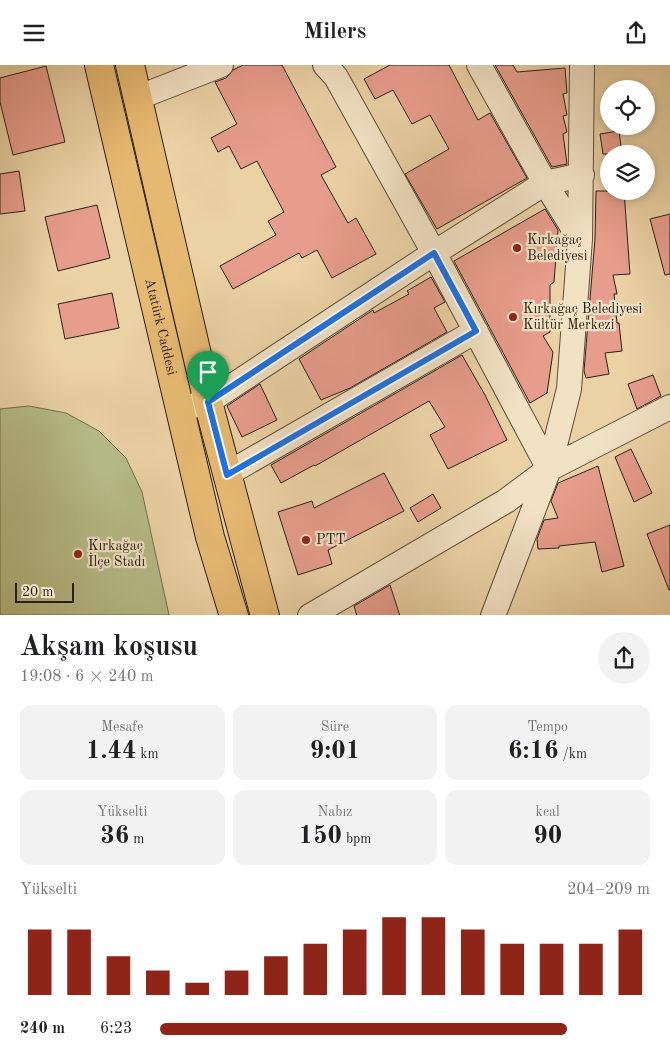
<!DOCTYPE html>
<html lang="tr">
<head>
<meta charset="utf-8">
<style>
	body { margin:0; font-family:"Old Standard TT",serif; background:#f2f2f2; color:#202124; height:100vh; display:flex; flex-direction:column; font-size:19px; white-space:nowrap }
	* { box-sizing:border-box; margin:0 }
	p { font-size:16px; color:#757577 }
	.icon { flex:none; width:28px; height:28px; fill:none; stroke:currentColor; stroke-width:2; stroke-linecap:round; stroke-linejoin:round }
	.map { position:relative; height:550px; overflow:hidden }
	.sheet { display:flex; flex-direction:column; background:#fff; flex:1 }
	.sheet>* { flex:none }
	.fabs { position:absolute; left:600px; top:15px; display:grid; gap:10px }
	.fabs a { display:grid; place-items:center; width:55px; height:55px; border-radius:50%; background:#fff; box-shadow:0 2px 8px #0003; font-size:25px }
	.scale { position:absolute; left:15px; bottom:12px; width:59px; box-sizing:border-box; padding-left:5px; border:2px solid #2a2018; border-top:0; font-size:14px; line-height:18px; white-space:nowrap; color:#2a2018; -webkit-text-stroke:4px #f2e2c4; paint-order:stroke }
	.pin { position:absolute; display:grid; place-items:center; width:42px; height:42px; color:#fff; margin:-51px -21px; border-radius:50% 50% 50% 0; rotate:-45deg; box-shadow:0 0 5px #0007 }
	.pin .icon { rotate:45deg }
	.round { display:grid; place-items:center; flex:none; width:52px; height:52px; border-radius:26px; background:#f2f2f2 }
	.summary { display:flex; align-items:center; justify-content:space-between; height:85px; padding:0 20px }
	h1 { font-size:28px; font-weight:700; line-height:38px }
	.metrics { display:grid; grid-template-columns:repeat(3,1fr); gap:8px; height:85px; padding:5px 20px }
	.metrics div { display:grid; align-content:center; border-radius:12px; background:#f2f2f2; text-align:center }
	.metrics b { font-size:25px; font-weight:700 }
	.metrics small { font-size:14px; font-weight:400 }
	.metrics p { font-size:14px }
	.chart { height:140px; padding:10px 20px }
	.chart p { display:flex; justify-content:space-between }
	.chart svg { width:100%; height:90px; margin-top:5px; stroke:#8f2418; stroke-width:6 }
	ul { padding:0 20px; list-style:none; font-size:16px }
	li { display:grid; grid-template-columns:80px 60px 1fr; align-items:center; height:38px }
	li i { height:12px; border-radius:6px; background:#8f2418 }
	header { display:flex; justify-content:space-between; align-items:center; height:65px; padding:0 20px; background:#fff; font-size:22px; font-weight:700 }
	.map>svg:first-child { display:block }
	.green { fill:#b6bc87; stroke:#706e50 }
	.building { fill:#e79d8c; stroke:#2a2018 }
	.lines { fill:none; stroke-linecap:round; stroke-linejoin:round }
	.minor-casing { stroke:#5a4c3b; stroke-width:26 }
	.major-casing { stroke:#2a2018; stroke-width:30 }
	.minor { stroke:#f2e2c4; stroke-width:24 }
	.major { stroke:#e6b972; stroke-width:28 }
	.route-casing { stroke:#fff; stroke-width:10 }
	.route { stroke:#1a73e8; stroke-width:6 }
	.poi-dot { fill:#8f2418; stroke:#f2e2c4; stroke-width:2 }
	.labels { text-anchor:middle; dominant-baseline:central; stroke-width:4.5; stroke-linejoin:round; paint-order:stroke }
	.poi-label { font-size:14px; fill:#2a2018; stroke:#f2e2c4; text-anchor:start }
	.street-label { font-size:14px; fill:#2a2018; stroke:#f2e2c4 }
</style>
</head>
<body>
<header><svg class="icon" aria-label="menu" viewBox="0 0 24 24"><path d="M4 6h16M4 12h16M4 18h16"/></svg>Milers<svg class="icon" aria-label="share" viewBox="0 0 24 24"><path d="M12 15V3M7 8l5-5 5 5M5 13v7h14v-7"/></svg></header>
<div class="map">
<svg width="670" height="551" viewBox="0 0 670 551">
	<rect width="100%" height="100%" fill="#ebd2a5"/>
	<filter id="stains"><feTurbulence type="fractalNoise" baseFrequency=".004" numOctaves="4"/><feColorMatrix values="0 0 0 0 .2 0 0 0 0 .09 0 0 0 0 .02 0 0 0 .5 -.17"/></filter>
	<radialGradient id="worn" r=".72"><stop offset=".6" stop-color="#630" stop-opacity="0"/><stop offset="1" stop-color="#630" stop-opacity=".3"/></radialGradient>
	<!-- green -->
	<path class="green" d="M 29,341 L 66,348 L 99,366 L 126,393 L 142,427 L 169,550 L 0,550 L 0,344 Z"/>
	<!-- building -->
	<path class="building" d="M 243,0 L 282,0 L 336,102 L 321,110 L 348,158 L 356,153 L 376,189 L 332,213 L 317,185 L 302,193 L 299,188 L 233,224 L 220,201 L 276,170 L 268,156 L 284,147 L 257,96 L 241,104 L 229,81 L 218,87 L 211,73 L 237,59 L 215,17 L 226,13 L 233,5 Z
		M 390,0 L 449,0 L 478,55 L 490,48 L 527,113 L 437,164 L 405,109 L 449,84 L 430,50 L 412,59 L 393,25 L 375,34 L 364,14 Z
		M 495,0 L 513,0 L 517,7 L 565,3 L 567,28 L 563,29 L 567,50 L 563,51 L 567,67 L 563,69 L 567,99 L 552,102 Z
		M 46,1 L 65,77 L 13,90 L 0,37 L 0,13 Z
		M 619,66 L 622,89 L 603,89 L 600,69 Z
		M 19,106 L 25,146 L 0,149 L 0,109 Z
		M 596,126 L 624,126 L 630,209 L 613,210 L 617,229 L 614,229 L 617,258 L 619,258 L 622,286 L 605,288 L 609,309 L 586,313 L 584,306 L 595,174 Z
		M 97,140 L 110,193 L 58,206 L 45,152 Z
		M 545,144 L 558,165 L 554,217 L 550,220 L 550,267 L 543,271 L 553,287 L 547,328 L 530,338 L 454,196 Z
		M 670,149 L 670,209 L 665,210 L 650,154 Z
		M 431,212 L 445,237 L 434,243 L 447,267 L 350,323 L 321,335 L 299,294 L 373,245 L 374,248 L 409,229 L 407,226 Z
		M 112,228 L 119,263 L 65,274 L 58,239 Z
		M 462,290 L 485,330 L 507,375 L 448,404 L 430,370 L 445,362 L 429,336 L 315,401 L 314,400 L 281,418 L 271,400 Z
		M 653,310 L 661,331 L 637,344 L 628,319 Z
		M 260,319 L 277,355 L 242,372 L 227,341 Z
		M 631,384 L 652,428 L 634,437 L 615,392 Z
		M 598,401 L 624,501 L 602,507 L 595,477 L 559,481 L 559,483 L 538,484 L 537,474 L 544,455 L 558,453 L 551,436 L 558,418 Z
		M 384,408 L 404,446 L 328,485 L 332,499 L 298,510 L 278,447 L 312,436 L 314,443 Z
		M 433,429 L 441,443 L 418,457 L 410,443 Z
		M 670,460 L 670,525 L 669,525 L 647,469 Z
		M 390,520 L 400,551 L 357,551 L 354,541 Z"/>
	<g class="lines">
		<!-- minor casing -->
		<g class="minor-casing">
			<path id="minor" d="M 325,0 L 336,12 L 434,188 L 549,404
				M 479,0 L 545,118 L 580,174
				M 137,33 L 221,0
				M 192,341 L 208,337 L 434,188 L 545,118 L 582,110
				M 227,409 L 476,266
				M 310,551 L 506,436 L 549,404 L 670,342
				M 493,551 L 549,404 L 569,324 L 580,174 L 582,0"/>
		</g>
		<!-- major casing -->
		<g class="major-casing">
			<g id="major">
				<path id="s1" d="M 99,0 L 210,472 L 234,551"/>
				<path d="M 130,0 L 208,337 L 265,551"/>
			</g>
		</g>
		<!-- minor -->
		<use href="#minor" class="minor"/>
		<!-- major -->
		<use href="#major" class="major"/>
	</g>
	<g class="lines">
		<!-- route casing -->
		<g class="route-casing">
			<path id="route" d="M 434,188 L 476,266 L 227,410 L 208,337 Z"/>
		</g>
		<!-- route -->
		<use href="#route" class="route"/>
	</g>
	<!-- markers -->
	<g class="poi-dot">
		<circle cx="517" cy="183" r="5"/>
		<circle cx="513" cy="252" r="5"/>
		<circle cx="306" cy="475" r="5"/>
		<circle cx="78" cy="489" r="5"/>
	</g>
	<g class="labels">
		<!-- poi labels -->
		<g class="poi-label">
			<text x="527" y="175">Kırkağaç<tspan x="527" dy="16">Belediyesi</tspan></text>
			<text x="523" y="244">Kırkağaç Belediyesi<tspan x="523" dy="16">Kültür Merkezi</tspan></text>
			<text x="316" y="475">PTT</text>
			<text x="88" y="481">Kırkağaç<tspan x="88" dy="16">İlçe Stadı</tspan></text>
		</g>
		<!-- street labels -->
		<g class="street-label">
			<text stroke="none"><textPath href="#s1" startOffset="269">Atatürk Caddesi</textPath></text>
		</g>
	</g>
	<rect width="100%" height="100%" filter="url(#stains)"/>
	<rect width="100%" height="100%" fill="url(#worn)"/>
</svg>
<div class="fabs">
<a><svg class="icon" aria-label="locate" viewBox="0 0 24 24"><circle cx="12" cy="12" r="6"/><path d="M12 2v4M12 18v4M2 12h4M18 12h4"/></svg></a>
<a><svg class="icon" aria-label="layers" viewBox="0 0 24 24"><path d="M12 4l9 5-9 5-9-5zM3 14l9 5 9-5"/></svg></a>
</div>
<div class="scale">20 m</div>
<div class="pin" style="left:208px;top:337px;background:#1e9e55"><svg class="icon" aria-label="arrive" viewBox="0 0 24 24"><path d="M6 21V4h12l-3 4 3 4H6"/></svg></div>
</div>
<section class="sheet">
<div class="summary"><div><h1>Akşam koşusu</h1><p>19:08 · 6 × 240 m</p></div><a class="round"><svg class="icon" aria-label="share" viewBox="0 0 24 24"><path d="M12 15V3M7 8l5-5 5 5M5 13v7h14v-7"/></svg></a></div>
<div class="metrics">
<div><p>Mesafe</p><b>1.44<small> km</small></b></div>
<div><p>Süre</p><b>9:01</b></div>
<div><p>Tempo</p><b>6:16<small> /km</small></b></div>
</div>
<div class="metrics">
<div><p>Yükselti</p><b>36<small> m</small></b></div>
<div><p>Nabız</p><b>150<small> bpm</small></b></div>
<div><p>kcal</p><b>90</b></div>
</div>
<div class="chart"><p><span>Yükselti</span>204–209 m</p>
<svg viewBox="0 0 160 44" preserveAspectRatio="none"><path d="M5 44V12M15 44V12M25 44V25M35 44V32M45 44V38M55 44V32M65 44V25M75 44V19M85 44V12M95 44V6M105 44V6M115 44V12M125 44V19M135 44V19M145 44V19M155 44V12"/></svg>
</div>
<ul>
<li><b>240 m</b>6:23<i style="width:83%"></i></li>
</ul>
</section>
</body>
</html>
